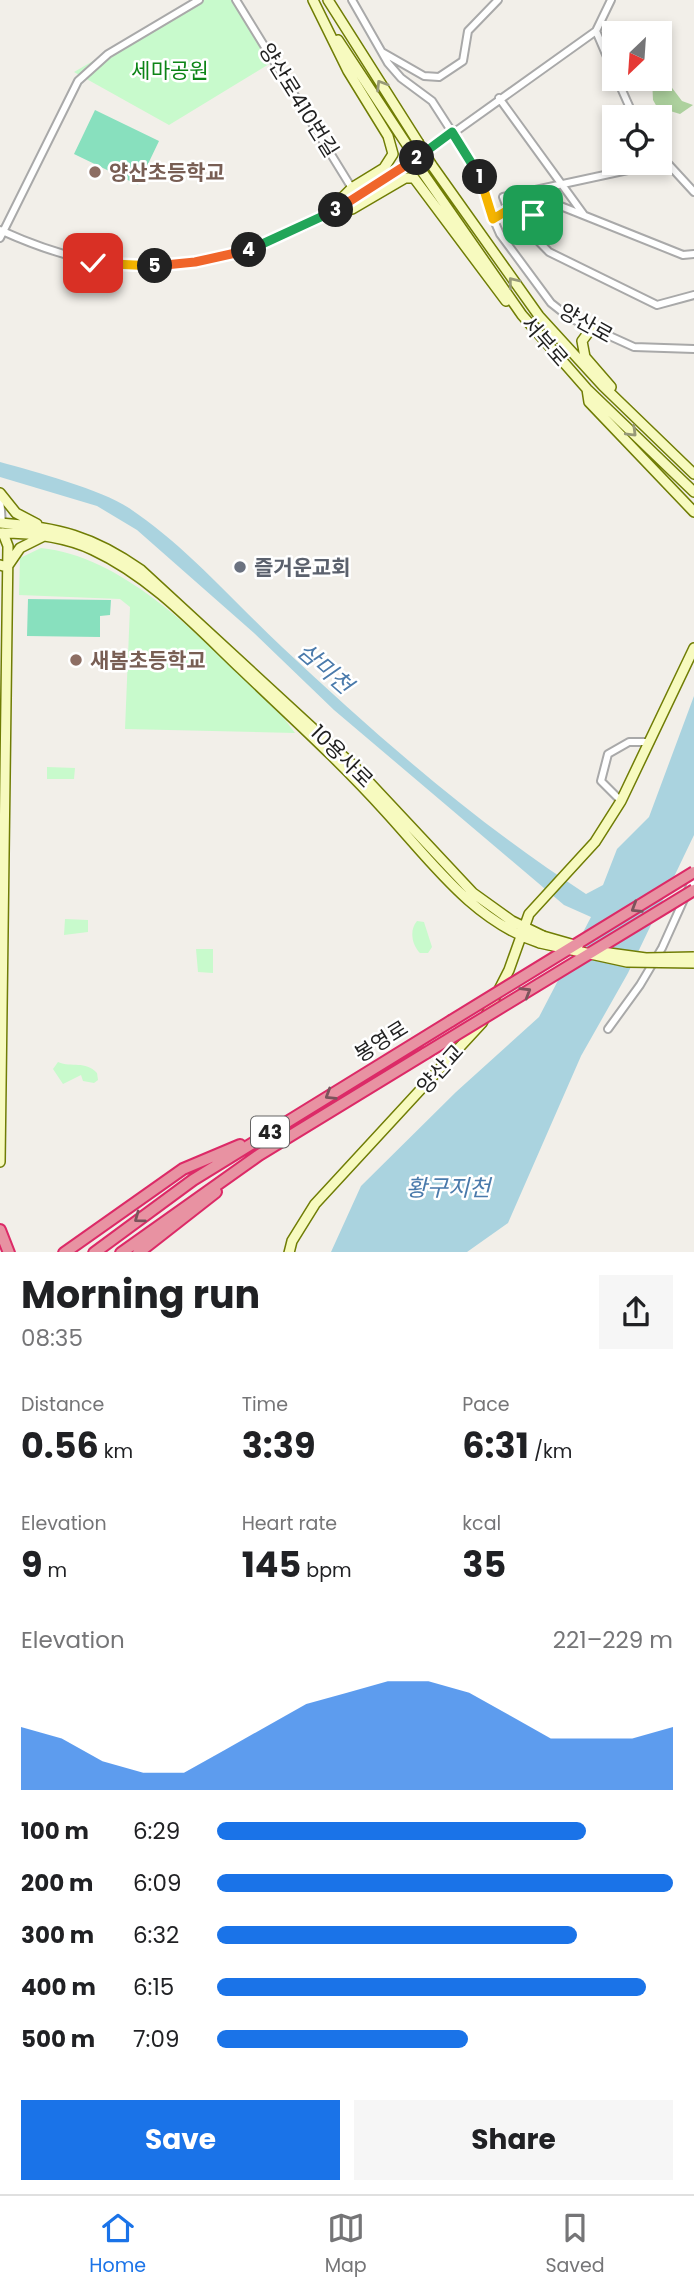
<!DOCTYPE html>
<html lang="en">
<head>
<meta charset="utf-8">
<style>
	body { margin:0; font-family:Poppins,"Noto Sans KR",sans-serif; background:#f6f6f6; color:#202124; height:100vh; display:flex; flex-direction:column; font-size:26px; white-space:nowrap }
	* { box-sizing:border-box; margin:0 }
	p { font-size:23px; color:#757577 }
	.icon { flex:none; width:38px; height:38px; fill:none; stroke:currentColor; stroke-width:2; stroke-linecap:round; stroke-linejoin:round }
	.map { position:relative; height:1252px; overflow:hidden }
	.side { display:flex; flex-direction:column; background:#fff; flex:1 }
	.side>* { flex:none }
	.needle { width:46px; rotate:205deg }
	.buttons { position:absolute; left:602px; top:21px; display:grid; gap:14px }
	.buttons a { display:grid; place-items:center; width:70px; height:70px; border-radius:0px; background:#fff; box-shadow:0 4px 10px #0003; font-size:35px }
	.pin { position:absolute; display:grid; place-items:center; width:60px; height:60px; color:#fff; margin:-30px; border-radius:14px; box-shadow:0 4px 10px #0006 }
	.km { position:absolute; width:35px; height:35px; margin:-18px; border-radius:50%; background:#222; color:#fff; font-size:19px; line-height:35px; text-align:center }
	.round { display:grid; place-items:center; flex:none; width:74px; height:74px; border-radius:0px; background:#f6f6f6 }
	.overview { display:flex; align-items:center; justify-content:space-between; height:119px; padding:0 21px }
	h1 { font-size:38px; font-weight:700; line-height:52px }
	.stats { display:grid; grid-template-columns:repeat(3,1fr); gap:10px; height:119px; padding:7px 21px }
	.stats div { display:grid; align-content:center }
	.stats b { font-size:35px; font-weight:700 }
	.stats small { font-size:19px; font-weight:400 }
	.stats p { font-size:19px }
	.chart { height:196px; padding:14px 21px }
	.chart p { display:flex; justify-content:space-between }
	.chart svg { width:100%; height:126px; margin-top:7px; fill:#1a73e8; opacity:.7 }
	.primary-button { display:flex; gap:14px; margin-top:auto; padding:14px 21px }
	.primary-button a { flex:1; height:80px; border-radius:0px; background:#1a73e8; color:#fff; font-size:28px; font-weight:700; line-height:80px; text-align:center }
	.primary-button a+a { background:#f6f6f6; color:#202124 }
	ul { padding:0 21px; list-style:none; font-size:23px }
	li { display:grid; grid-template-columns:112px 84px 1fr; align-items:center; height:52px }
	li i { height:18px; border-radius:9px; background:#1a73e8 }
	.tabs { display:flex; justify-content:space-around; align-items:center; height:98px; border-top:2px solid #e0e0e0; background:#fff; font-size:19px; color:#757577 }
	.tabs a { display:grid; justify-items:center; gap:4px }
	.tabs .on { color:#1a73e8 }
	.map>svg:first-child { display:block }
	.forest { fill:#add19e }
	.park { fill:#c8facc }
	.pitch { fill:#88e0be }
	.water { fill:#aad3df }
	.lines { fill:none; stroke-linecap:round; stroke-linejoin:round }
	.street-casing { stroke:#a9a9a9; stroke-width:10 }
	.secondary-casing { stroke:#707d05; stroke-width:12 }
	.highway-casing { stroke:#dc2a67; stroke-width:14 }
	.street { stroke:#fff; stroke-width:6 }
	.secondary { stroke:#f7fabf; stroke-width:9 }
	.highway { stroke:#e892a2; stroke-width:10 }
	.secondary-bridge-casing { stroke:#707d05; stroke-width:12; stroke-linecap:butt }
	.highway-bridge-casing { stroke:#dc2a67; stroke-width:14; stroke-linecap:butt }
	.secondary-bridge { stroke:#f7fabf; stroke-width:9 }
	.highway-bridge { stroke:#e892a2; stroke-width:10 }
	.oneway { stroke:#979978 }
	.oneway2 { stroke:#7b545c }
	.split-1-casing { stroke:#fff; stroke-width:14 }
	.split-2-casing { stroke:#fff; stroke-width:14 }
	.split-3-casing { stroke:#fff; stroke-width:14 }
	.split-4-casing { stroke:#fff; stroke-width:14 }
	.split-5-casing { stroke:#fff; stroke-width:14 }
	.split-6-casing { stroke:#fff; stroke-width:14 }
	.split-1 { stroke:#f5b400; stroke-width:9 }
	.split-2 { stroke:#22a559; stroke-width:9 }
	.split-3 { stroke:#f0652b; stroke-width:9 }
	.split-4 { stroke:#22a559; stroke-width:9 }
	.split-5 { stroke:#f0652b; stroke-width:9 }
	.split-6 { stroke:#f5b400; stroke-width:9 }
	.education-dot { fill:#8d6e63; stroke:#fff; stroke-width:2.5 }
	.worship-dot { fill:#6b7280; stroke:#fff; stroke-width:2.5 }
	.labels { text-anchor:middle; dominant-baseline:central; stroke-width:5; stroke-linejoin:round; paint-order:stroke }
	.shield { fill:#fff; stroke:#646464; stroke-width:2 }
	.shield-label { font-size:19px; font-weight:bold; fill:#222 }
	.park-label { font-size:21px; fill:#0c8416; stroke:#fff }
	.street-label { font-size:21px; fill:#222; stroke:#fff }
	.education-label { font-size:21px; font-weight:bold; fill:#785e54; stroke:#fff; text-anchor:start }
	.worship-label { font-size:21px; font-weight:bold; fill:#5b616d; stroke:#fff; text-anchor:start }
	.water-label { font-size:23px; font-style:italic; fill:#4a7aab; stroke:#fff }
</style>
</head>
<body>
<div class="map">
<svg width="694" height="1253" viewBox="0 0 694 1253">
	<rect width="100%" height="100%" fill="#f2efe9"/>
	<!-- forest -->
	<path class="forest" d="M 660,72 L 682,101 L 693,105 L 680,114 L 657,107 L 653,100 L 652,79 L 660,79 Z"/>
	<!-- park -->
	<path class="park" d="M 199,0 L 236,0 L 274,61 L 169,125 L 74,72 Z
		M 41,548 C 133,557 218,656 283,717 L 295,733 L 125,729 L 130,607 L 120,599 L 19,595 L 20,558 Z
		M 47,767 L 75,768 L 74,779 L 47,779 Z
		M 65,919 L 88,920 L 88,932 L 64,935 Z
		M 417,921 L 424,922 L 432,947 L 428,953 L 420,953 C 412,945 409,930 417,921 Z
		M 196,949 L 213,949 L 213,973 L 198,972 Z
		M 58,1062 C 72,1068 85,1060 97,1073 L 98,1080 L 94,1083 L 83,1081 L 81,1075 L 63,1084 L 53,1069 Z"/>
	<!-- pitch -->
	<path class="pitch" d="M 95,110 L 159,141 L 138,185 L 74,154 Z
		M 28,599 L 111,600 L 110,615 L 100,616 L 100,637 L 27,636 Z"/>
	<!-- water -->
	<path class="water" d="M 0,462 C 36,472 100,489 129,508 C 187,547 232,600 282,647 C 377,736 476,823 586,894 L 603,885 L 617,849 L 649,817 L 694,696 L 694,835 L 628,973 L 581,1056 L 508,1223 L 467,1252 L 331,1252 L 361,1186 L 456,1092 L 539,1017 L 591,917 L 564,905 L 334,710 L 254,633 L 137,530 L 97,506 L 0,477 Z"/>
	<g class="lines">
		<!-- street casing -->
		<g class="street-casing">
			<path id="street" d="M 236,0 L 353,190
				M 352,0 L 388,63 L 401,78 L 432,101 L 452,132 L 482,181 L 488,207 L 500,234 L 551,303 L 570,318 L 634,347 L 694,349
				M 596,31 L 611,0
				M 382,52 L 424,76 L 439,77 L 463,61 L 468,31 L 498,0
				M 617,79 L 634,117
				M 499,98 L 584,215
				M 660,155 L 694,192
				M 508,210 L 503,197 L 637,168
				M 335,211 L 438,144 L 596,31 L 614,73
				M 493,219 L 508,210 L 549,252 L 657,305 L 694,295
				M 520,223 L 553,203 L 683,255 L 694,254
				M 0,230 C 123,286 207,275 326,216
				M 0,238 L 78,81 L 108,54 L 199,0
				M 0,497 L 2,524
				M 621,801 L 601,781 L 608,754 L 629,742 L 650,742
				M 608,1029 L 640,985 L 662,948 L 694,877"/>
		</g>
		<!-- secondary casing -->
		<g class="secondary-casing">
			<path id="secondary" d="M 313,0 L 348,71 L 388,136 L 393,154 L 384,168 L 353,187 L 325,215
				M 328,0 L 418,142
				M 338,40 L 409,148
				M 431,164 L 539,316 L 603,386 L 694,474
				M 421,170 L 522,315 L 587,389 L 694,492
				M 324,217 L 352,209 L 405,178 L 414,178 L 506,301
				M 591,329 L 582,341 L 585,357 L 611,387
				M 587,389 L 589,402 L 694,512
				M 0,493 L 16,513 L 37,524
				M 0,523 C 57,527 93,536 141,570 L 356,768 L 473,893 L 512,921 L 543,936
				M 0,533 C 32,533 64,536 93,550 C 151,577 196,626 241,669 C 290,716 340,761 385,811 C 431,861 473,921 540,943
				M 0,565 L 7,567 L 20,548 L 44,536
				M 0,1162 L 8,546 L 3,533
				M 289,1253 L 292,1241 L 315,1204 L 482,1023 L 509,970 L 529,914 L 595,842 L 621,801 L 694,648"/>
		</g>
		<!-- highway casing -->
		<g class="highway-casing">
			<path id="highway" d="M 0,1230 L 9,1253
				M 64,1253 L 183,1169 L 240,1145
				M 94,1253 L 193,1180 L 451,1021
				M 121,1253 L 259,1155 L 426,1053
				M 138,1253 L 216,1192"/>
		</g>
		<!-- street -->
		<use href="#street" class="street"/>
		<!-- secondary -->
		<use href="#secondary" class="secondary"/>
		<!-- highway -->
		<use href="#highway" class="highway"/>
		<!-- secondary-bridge casing -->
		<g class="secondary-bridge-casing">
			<path id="secondary-bridge" d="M 418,142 L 431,164
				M 409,148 L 421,170
				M 543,936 L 578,946
				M 540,943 L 627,962 L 694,963
				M 602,952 L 646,958 L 694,957"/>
		</g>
		<!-- highway-bridge casing -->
		<g class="highway-bridge-casing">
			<path id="highway-bridge" d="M 451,1021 L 694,872
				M 426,1053 L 694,890"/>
		</g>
		<!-- secondary-bridge -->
		<use href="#secondary-bridge" class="secondary-bridge"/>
		<!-- highway-bridge -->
		<use href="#highway-bridge" class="highway-bridge"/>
	</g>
	<!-- one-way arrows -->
	<defs><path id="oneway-chevron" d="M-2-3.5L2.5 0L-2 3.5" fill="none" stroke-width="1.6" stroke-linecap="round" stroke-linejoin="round" transform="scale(1.75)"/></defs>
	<g class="oneway">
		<use href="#oneway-chevron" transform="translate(381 85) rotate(-122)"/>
		<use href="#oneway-chevron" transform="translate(513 282) rotate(-128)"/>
		<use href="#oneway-chevron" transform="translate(632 432) rotate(44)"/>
	</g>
	<g class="oneway2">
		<use href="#oneway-chevron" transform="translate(636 908) rotate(148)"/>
		<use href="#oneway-chevron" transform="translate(526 992) rotate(-31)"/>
		<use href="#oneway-chevron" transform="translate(330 1095) rotate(148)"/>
		<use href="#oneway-chevron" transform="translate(139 1218) rotate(144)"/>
	</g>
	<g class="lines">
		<!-- split-1 casing -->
		<g class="split-1-casing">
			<path id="split-1" d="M 480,177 L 493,219 L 508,210 L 520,223 L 533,215"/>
		</g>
		<!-- split-2 casing -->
		<g class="split-2-casing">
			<path id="split-2" d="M 417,158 L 452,132 L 480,177"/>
		</g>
		<!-- split-3 casing -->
		<g class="split-3-casing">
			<path id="split-3" d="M 336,210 L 417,158"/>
		</g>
		<!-- split-4 casing -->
		<g class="split-4-casing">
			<path id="split-4" d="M 249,250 L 336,210"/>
		</g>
		<!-- split-5 casing -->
		<g class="split-5-casing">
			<path id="split-5" d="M 155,266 L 195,262 L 249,250"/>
		</g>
		<!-- split-6 casing -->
		<g class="split-6-casing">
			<path id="split-6" d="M 93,263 L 155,266"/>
		</g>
		<!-- split-1 -->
		<use href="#split-1" class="split-1"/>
		<!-- split-2 -->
		<use href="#split-2" class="split-2"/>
		<!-- split-3 -->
		<use href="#split-3" class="split-3"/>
		<!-- split-4 -->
		<use href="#split-4" class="split-4"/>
		<!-- split-5 -->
		<use href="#split-5" class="split-5"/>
		<!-- split-6 -->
		<use href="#split-6" class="split-6"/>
	</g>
	<!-- markers -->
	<g class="education-dot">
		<circle cx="95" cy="172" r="7"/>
		<circle cx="76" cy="660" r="7"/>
	</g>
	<circle class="worship-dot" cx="240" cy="567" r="7"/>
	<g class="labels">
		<!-- shield labels -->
		<rect class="shield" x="251" y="1116.5" width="38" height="31" rx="5"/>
		<g class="shield-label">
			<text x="270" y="1132">43</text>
		</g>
		<!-- park labels -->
		<g class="park-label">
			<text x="170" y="70">세마공원</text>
		</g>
		<!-- street labels -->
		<g class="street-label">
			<text transform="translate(299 100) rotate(58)">양산로410번길</text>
			<text transform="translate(586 323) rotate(29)">양산로</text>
			<text transform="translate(545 341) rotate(49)">서부로</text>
			<text transform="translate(342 756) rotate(45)">10용사로</text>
			<text transform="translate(381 1041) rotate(-32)">봉영로</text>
			<text transform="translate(440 1069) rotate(-48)">양산교</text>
		</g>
		<!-- education labels -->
		<g class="education-label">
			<text x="109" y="172">양산초등학교</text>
			<text x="90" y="660">새봄초등학교</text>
		</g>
		<!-- worship labels -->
		<g class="worship-label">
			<text x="254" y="567">즐거운교회</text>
		</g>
		<!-- water labels -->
		<g class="water-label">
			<text transform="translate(325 668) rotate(41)">삼미천</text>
			<text x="448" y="1188">황구지천</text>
		</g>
	</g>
</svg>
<div class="buttons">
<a><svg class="needle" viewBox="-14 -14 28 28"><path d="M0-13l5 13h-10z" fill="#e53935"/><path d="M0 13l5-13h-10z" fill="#757577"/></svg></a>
<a><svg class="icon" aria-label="locate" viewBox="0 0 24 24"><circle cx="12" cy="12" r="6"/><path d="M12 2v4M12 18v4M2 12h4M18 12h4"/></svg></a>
</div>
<div class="pin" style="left:533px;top:215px;background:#1e9e55"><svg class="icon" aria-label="arrive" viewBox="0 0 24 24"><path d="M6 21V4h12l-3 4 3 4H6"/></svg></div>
<div class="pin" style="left:93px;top:263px;background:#d93025"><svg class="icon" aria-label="check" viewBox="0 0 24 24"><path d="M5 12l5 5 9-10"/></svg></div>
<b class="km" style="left:480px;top:177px">1</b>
<b class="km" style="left:417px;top:158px">2</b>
<b class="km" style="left:336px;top:210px">3</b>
<b class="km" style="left:249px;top:250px">4</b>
<b class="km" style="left:155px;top:266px">5</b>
</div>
<section class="side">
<div class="overview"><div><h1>Morning run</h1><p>08:35</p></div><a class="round"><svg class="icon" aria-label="share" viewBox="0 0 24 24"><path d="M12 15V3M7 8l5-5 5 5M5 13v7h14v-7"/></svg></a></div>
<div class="stats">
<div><p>Distance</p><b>0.56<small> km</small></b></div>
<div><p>Time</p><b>3:39</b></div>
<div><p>Pace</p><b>6:31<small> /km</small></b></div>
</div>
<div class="stats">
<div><p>Elevation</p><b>9<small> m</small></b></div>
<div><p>Heart rate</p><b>145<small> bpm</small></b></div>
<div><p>kcal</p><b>35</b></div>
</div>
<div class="chart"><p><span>Elevation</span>221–229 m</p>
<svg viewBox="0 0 160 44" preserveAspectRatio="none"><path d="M0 44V22L10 26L20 34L30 38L40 38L50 30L60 22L70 14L80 10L90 6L100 6L110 10L120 18L130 26L140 26L150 26L160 22V44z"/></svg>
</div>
<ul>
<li><b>100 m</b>6:29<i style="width:81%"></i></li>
<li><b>200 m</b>6:09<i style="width:100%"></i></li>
<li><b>300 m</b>6:32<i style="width:79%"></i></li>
<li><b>400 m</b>6:15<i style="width:94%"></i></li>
<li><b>500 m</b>7:09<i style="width:55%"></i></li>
</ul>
<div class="primary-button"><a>Save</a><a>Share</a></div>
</section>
<nav class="tabs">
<a class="on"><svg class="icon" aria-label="home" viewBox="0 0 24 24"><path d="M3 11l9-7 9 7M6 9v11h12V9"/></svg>Home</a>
<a><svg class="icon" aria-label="map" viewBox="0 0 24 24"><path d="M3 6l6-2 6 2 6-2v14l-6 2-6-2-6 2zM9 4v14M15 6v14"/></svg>Map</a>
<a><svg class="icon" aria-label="saved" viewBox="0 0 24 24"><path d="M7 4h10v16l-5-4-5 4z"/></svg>Saved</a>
</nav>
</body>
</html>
